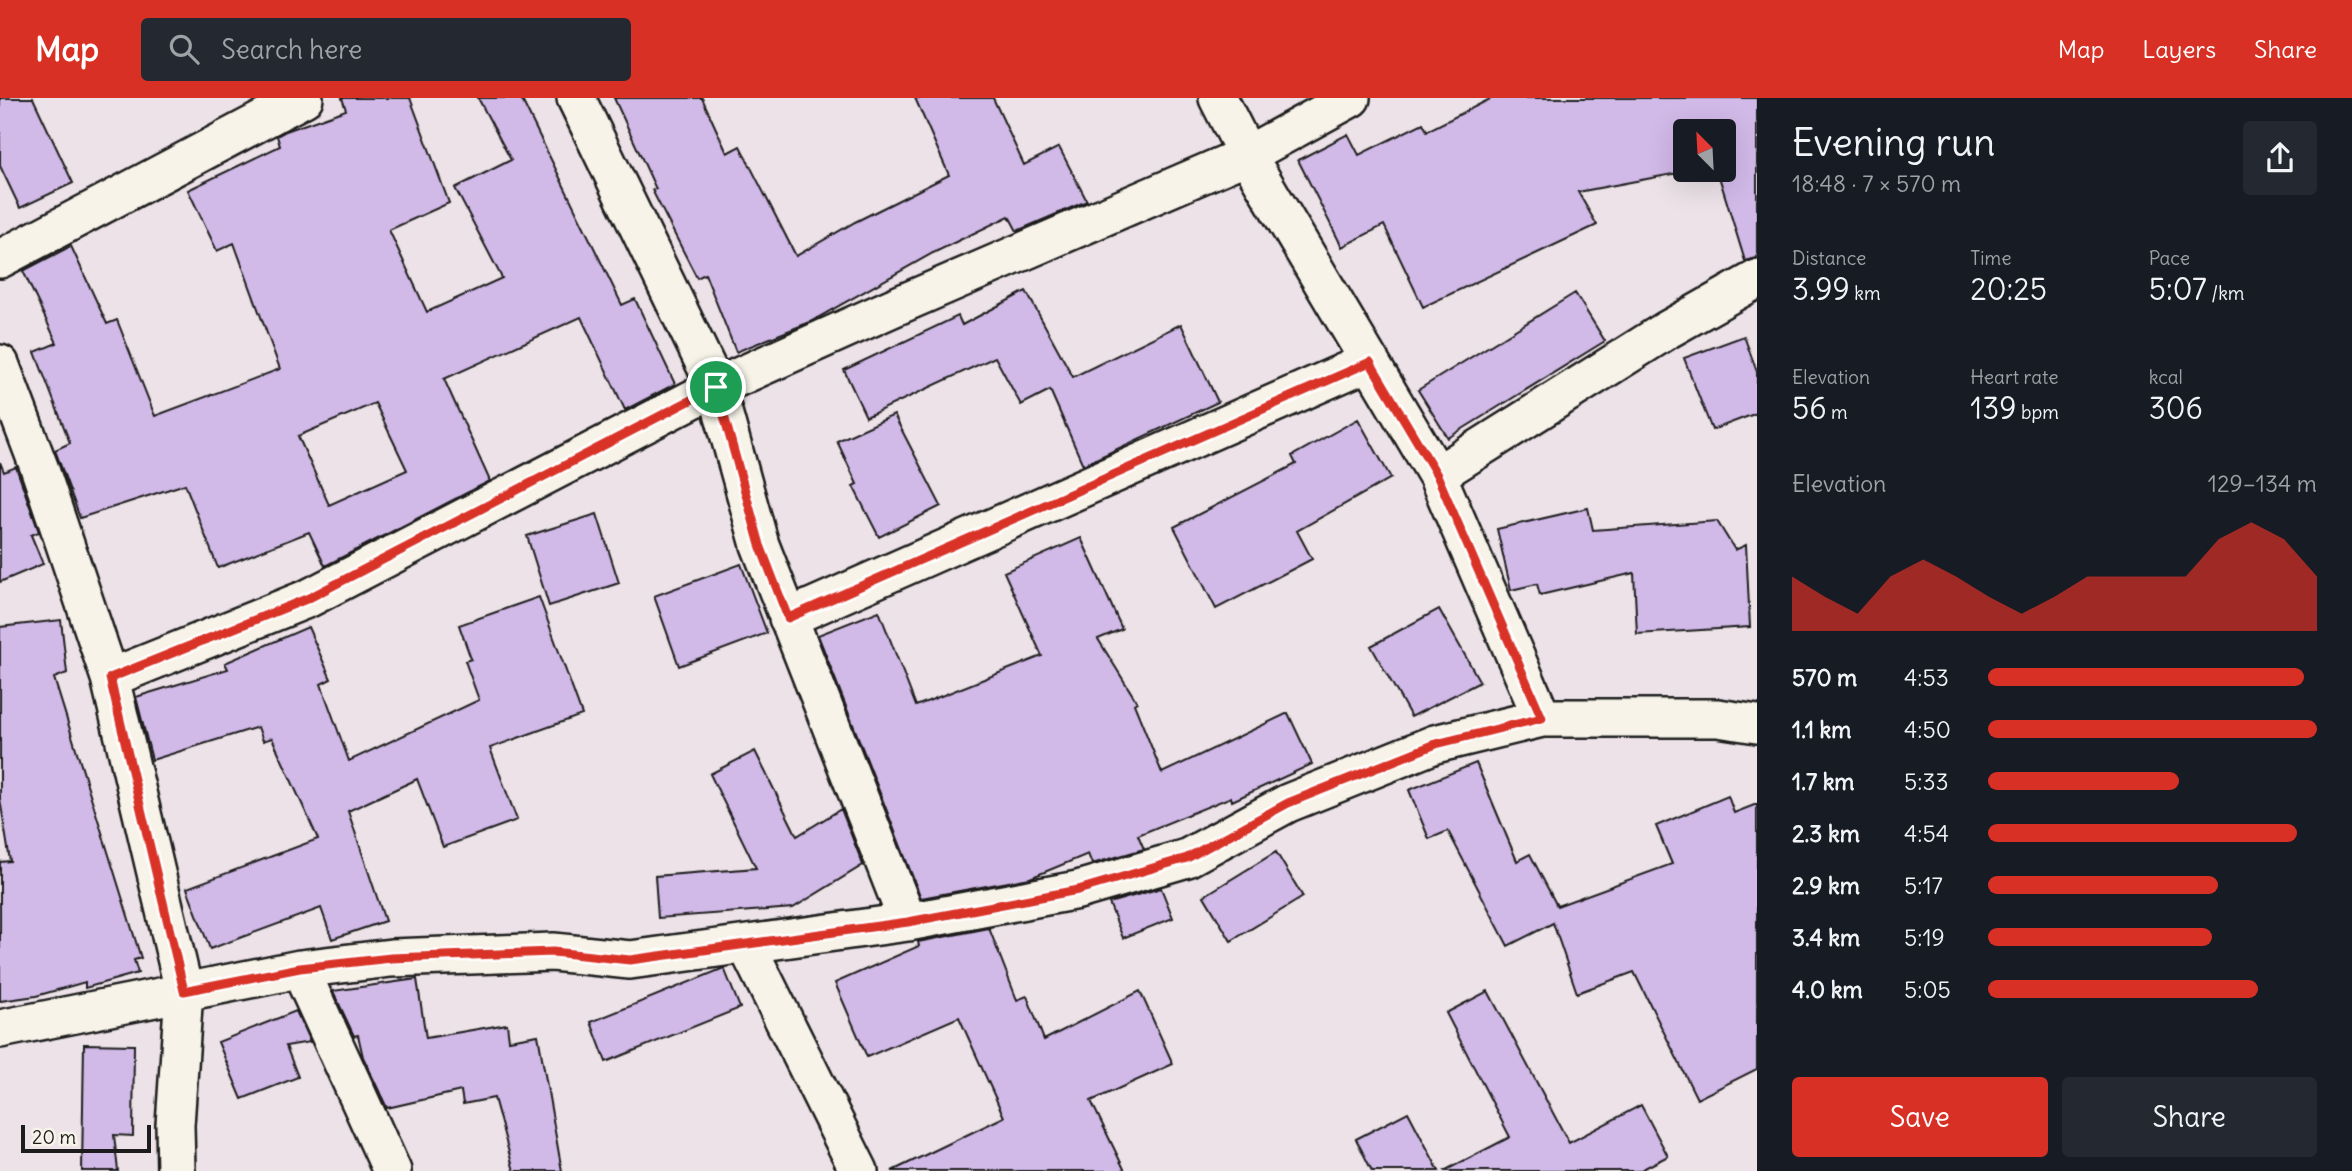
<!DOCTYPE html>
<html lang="en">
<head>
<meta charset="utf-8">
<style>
	body { margin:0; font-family:Delius,sans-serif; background:#242831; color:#f1f3f6; height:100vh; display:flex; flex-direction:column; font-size:26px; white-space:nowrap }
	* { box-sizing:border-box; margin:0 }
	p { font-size:23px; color:#9ea1a6 }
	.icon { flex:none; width:38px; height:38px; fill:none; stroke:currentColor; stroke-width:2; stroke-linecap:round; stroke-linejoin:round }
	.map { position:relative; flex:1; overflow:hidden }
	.drawer { display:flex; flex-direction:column; background:#171b24; width:595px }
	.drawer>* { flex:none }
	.needle { width:46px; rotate:336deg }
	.controls { position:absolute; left:1673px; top:21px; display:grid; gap:14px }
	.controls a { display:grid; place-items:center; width:63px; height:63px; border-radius:7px; background:#171b24; box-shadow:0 7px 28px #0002; font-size:35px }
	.scale { position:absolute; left:21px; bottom:18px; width:130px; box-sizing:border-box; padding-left:7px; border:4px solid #1c1c1c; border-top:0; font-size:19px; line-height:24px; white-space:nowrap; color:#1c1c1c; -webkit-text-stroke:5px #f7f3e8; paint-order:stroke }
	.pin { position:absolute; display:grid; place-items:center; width:60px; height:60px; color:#fff; margin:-30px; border:4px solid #fff; border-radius:50%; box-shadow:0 2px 7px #0007 }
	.round { display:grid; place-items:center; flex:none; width:74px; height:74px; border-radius:7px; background:#242831 }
	.head { display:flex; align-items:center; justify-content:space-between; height:119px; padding:0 35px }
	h1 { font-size:38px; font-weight:600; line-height:52px }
	.metrics { display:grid; grid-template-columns:repeat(3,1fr); gap:10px; height:119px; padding:7px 35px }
	.metrics div { display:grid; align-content:center }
	.metrics b { font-size:30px; font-weight:600 }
	.metrics small { font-size:19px; font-weight:400 }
	.metrics p { font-size:19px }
	.chart { height:196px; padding:14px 35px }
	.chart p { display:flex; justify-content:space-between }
	.chart svg { width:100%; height:126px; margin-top:7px; fill:#d93025; opacity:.7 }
	.button { display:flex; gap:14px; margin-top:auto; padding:14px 35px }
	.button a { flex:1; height:80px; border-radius:7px; background:#d93025; color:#fff; font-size:28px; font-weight:600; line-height:80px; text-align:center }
	.button a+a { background:#242831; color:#f1f3f6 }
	ul { padding:0 35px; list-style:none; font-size:23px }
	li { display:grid; grid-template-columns:112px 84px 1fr; align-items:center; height:52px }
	li i { height:18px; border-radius:9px; background:#d93025 }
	header { display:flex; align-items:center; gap:42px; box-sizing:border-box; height:98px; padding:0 35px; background:#d93025; color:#fff }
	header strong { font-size:33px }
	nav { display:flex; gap:38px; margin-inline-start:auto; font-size:24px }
	.search { width:490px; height:63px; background:#242831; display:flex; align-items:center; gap:18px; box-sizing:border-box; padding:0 24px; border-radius:7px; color:#9ea1a6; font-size:26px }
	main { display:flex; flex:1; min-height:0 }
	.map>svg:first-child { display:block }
	.building { fill:#d1b9e8; stroke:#1c1c1c; stroke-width:2; fill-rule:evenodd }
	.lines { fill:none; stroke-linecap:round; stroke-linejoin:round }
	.minor-casing { stroke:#1c1c1c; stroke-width:42 }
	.minor { stroke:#f7f3e8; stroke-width:37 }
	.route-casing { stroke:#fff; stroke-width:14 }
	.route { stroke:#d93025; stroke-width:9 }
</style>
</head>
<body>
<header>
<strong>Map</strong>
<div class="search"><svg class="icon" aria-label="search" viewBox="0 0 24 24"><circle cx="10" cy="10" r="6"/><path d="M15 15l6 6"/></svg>Search here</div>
<nav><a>Map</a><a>Layers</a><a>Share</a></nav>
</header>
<main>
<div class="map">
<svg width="1757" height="1073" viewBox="0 0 1757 1073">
	<rect width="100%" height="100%" fill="#ece2e8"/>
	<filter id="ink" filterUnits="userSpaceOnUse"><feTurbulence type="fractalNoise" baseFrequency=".0143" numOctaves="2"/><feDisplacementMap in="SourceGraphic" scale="14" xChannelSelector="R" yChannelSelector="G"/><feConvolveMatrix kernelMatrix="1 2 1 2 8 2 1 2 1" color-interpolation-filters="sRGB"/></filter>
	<g filter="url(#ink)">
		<!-- building -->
		<path class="building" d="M 0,0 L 33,0 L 73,85 L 20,110 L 0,68 Z
			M 342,0 L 410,0 L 449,105 L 389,132 L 427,214 L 502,180 L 455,90 L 511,62 L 478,0 L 521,0 L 622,207 L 635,201 L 675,286 L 625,312 L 581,219 L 444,281 L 490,383 L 325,468 L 309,434 L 218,470 L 185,386 L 80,420 L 55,352 L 70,345 L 35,254 L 57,245 L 23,173 L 71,148 L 107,226 L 117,222 L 155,318 L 280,271 L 234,145 L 217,153 L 188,92 L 280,48 L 277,38 L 286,33 L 346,12 ZM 375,305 L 407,372 L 329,407 L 298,338 Z
			M 614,0 L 702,0 L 727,55 L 740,48 L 796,158 L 855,124 L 949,77 L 915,0 L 993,0 L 1024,67 L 1059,49 L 1087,103 L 1017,133 L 1009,118 L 933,155 L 810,224 L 736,254 L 705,176 L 697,180 L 652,92 L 656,91 Z
			M 1492,0 L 1757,0 L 1757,160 L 1745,163 L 1717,72 L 1724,72 L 1724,33 L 1685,33 L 1685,72 L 1694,72 L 1578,94 L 1597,127 L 1423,209 L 1384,127 L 1342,149 L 1298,62 L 1348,36 L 1359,57 L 1423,25 L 1427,33 Z
			M 1026,193 L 1073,279 L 1181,226 L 1218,304 L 1083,367 L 1050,292 L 1021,307 L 995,259 L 866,319 L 844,272 L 958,218 L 962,227 Z
			M 1575,195 L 1605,243 L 1448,340 L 1418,292 Z
			M 1744,238 L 1757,274 L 1757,315 L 1712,332 L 1684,260 Z
			M 894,317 L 941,408 L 879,439 L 853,388 L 857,386 L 837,343 Z
			M 1358,321 L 1391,380 L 1297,433 L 1312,461 L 1216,511 L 1174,429 L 1296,366 L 1292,358 Z
			M 0,364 L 4,374 L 16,369 L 39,434 L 31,437 L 43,466 L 0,484 Z
			M 1588,410 L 1593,432 L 1717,423 L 1735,452 L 1746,447 L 1750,529 L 1637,536 L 1634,475 L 1540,497 L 1537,486 L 1511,492 L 1497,431 Z
			M 597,416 L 619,485 L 549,508 L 527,438 Z
			M 1081,440 L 1122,531 L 1098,541 L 1137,604 L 1134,606 L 1162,675 L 1288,615 L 1312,666 L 1232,703 L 1231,699 L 1138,737 L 1144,751 L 1092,766 L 1088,756 L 1030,780 L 921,800 L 818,537 L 879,513 L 916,608 L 1042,558 L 1004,474 Z
			M 741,466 L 767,535 L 679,568 L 654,498 Z
			M 539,499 L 582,617 L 490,650 L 517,722 L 443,749 L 417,681 L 411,684 L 348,713 L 385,823 L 332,841 L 321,810 L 210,851 L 187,790 L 318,741 L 272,640 L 263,643 L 258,629 L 152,662 L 136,599 L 228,571 L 225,565 L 308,529 L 331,581 L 321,586 L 349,663 L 479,602 L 465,563 L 471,561 L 459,527 Z
			M 1439,511 L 1480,584 L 1411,619 L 1371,548 Z
			M 61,522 L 67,575 L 54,580 L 141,860 L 134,862 L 138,875 L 85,890 L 85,884 L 36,898 L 0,903 L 0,764 L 10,763 L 0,701 L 0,529 Z
			M 755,653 L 797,738 L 841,711 L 863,767 L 793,810 L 658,820 L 655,778 L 756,770 L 710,676 Z
			M 1476,665 L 1517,763 L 1530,756 L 1557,808 L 1672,766 L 1656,728 L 1728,698 L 1734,715 L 1757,706 L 1757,971 L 1697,1001 L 1634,874 L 1577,895 L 1553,825 L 1508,848 L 1448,733 L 1429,741 L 1409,692 Z
			M 1276,754 L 1303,799 L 1231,843 L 1204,798 Z
			M 1161,790 L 1173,820 L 1123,840 L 1109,805 Z
			M 989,830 L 1017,902 L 1027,898 L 1044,942 L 1140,893 L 1173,966 L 1091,1003 L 1125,1073 L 892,1073 L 1004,1019 L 959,919 L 867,959 L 835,885 L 919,848 L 918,844 Z
			M 724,870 L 740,910 L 606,964 L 591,924 Z
			M 417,881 L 426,940 L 507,926 L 509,942 L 538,937 L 562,1073 L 514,1073 L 494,1000 L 463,1006 L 461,993 L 387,1010 L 363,959 L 358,937 L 354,938 L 333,893 Z
			M 1488,893 L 1569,1045 L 1641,1007 L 1668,1058 L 1639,1073 L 1444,1073 L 1510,1039 L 1446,915 Z
			M 296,913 L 310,944 L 286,948 L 298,979 L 242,1001 L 218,944 Z
			M 84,946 L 134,947 L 133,1038 L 114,1037 L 118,1073 L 82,1073 Z
			M 1408,1014 L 1439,1073 L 1372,1073 L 1356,1041 Z"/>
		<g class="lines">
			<!-- minor casing -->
			<g class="minor-casing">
				<path id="minor" d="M 576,0 L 716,289 L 760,447 L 908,824
					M 1218,0 L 1247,57 L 1437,377 L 1542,620
					M 0,161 L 304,0
					M 0,266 L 39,369 L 110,580 L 184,893 L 175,1027 L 176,1073
					M 1437,377 L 1667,232 L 1757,181
					M 788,520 L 1370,263
					M 110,580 L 309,500 L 716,289 L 892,210 L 1247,57 L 1351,0
					M 747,848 L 859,1073
					M 300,871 L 392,1073
					M 0,931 L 300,871 L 391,860 L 553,854 L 630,862 L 908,824 L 1078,792 L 1187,760 L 1288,705 L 1435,646 L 1542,620 L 1718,620 L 1757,626"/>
			</g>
			<!-- minor -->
			<use href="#minor" class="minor"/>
		</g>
	</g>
	<g class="lines" filter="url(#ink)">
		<!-- route casing -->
		<g class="route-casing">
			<path id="route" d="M 1370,264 L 1437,377 L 1542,620 L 1436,646 L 1288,705 L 1187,760 L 1078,792 L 908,824 L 630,862 L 553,854 L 391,860 L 300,870 L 184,893 L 110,580 L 309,500 L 716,289 L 760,447 L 788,520 Z"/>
		</g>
		<!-- route -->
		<use href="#route" class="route"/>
	</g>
</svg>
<div class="controls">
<a><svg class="needle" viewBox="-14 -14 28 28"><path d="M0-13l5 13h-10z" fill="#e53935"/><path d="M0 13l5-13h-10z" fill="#9ea1a6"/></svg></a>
</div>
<div class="scale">20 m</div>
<div class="pin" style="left:716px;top:289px;background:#1e9e55"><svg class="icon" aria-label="arrive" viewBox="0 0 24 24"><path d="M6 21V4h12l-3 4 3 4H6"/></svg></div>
</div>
<section class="drawer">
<div class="head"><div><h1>Evening run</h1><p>18:48 · 7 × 570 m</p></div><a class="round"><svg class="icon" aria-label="share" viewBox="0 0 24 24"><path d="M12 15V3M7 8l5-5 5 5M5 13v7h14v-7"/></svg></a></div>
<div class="metrics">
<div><p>Distance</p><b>3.99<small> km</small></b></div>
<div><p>Time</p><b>20:25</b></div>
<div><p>Pace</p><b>5:07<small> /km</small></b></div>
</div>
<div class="metrics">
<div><p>Elevation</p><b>56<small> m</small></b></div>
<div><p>Heart rate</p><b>139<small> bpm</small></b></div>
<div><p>kcal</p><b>306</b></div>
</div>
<div class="chart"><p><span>Elevation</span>129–134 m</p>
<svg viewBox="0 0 160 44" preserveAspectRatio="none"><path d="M0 44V25L10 32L20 38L30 25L40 19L50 25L60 32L70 38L80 32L90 25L100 25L110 25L120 25L130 12L140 6L150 12L160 25V44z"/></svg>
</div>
<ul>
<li><b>570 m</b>4:53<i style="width:96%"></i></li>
<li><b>1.1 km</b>4:50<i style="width:100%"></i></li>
<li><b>1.7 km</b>5:33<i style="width:58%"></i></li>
<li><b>2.3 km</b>4:54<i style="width:94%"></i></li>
<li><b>2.9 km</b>5:17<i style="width:70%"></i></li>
<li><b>3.4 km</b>5:19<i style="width:68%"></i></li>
<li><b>4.0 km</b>5:05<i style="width:82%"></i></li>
</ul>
<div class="button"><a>Save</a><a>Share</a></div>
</section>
</main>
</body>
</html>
